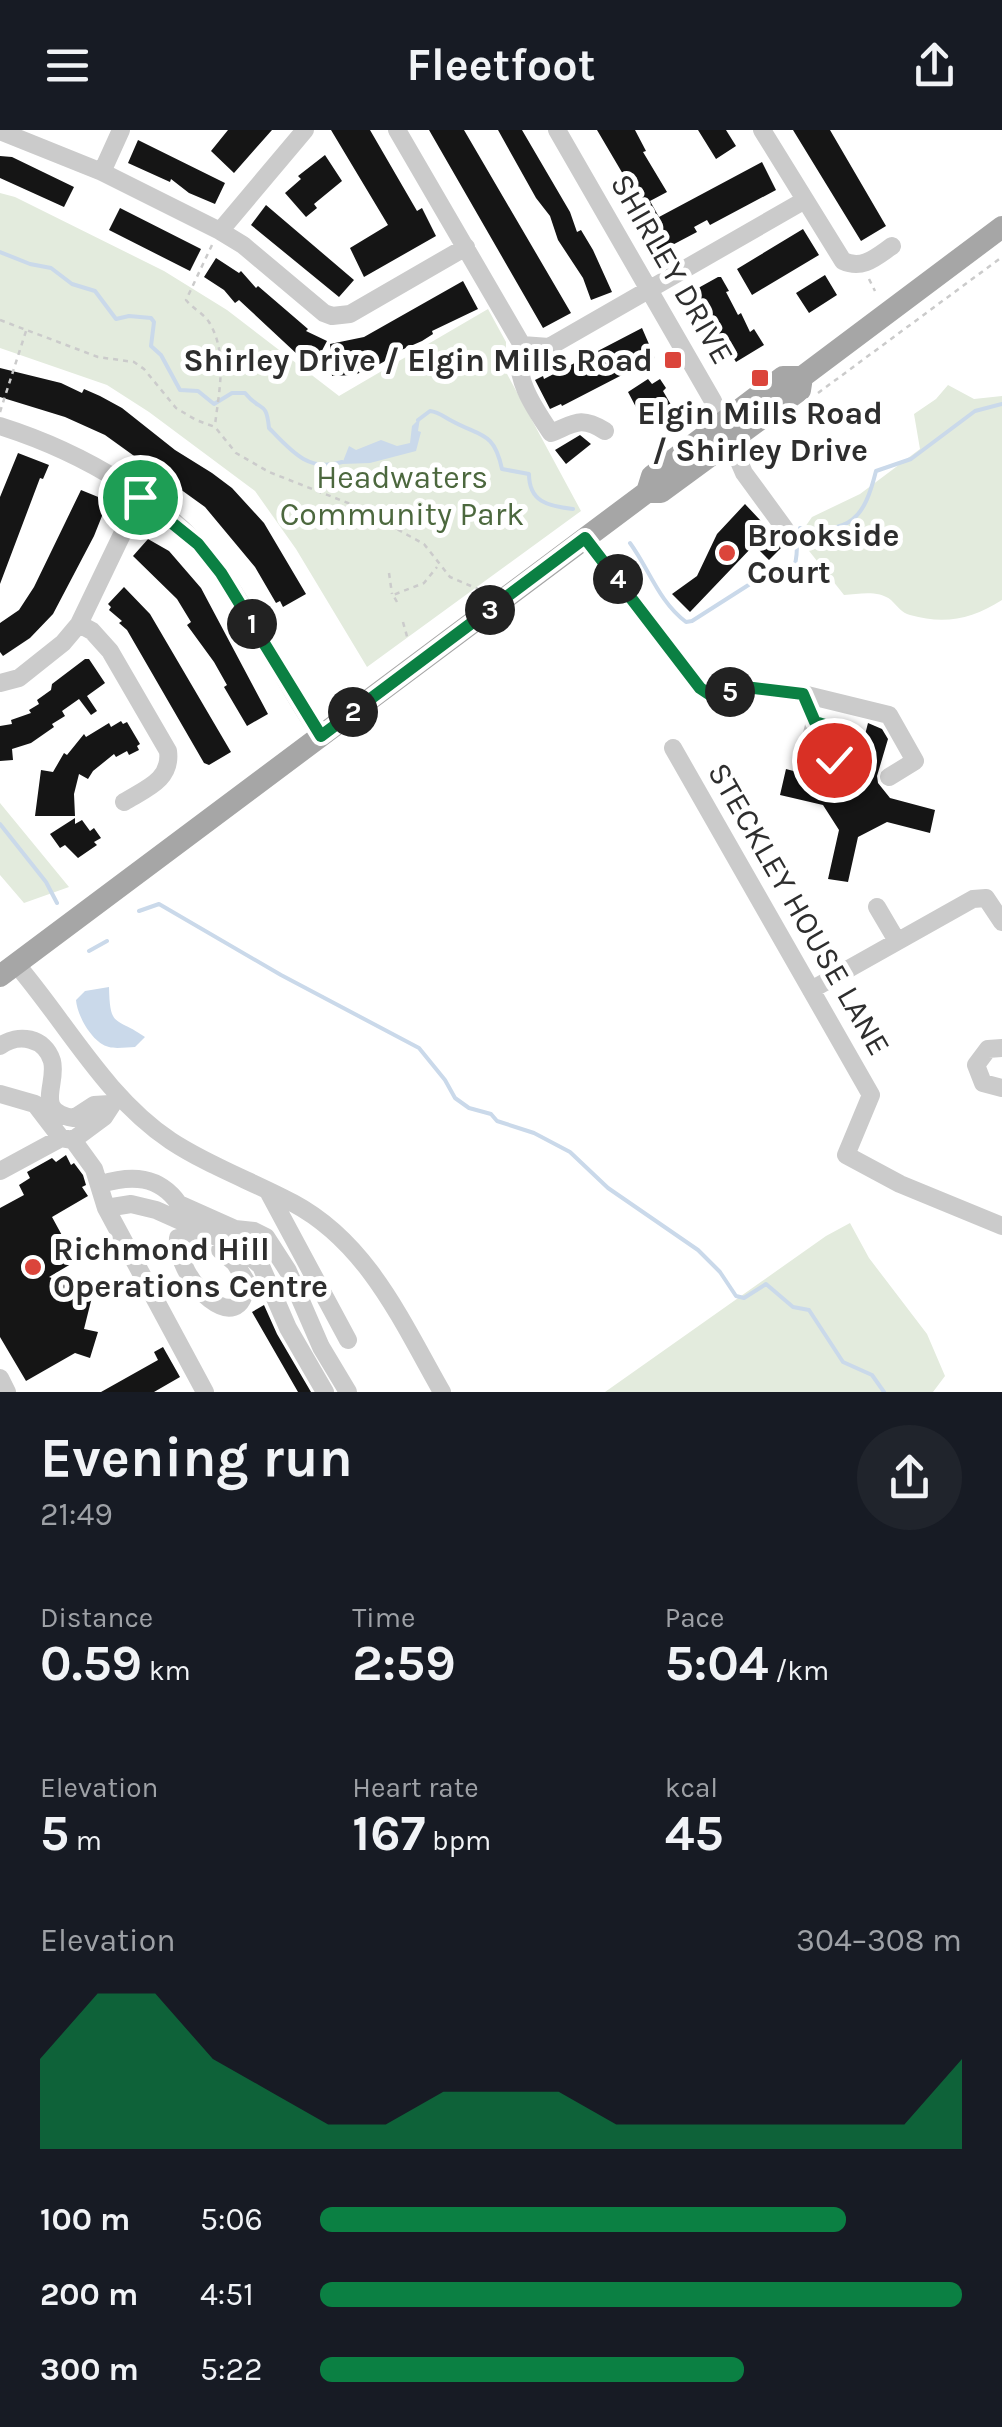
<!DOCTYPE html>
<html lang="en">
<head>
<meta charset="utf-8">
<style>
	body { margin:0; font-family:Karla,sans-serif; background:#20242c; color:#f1f3f6; height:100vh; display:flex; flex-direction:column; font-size:38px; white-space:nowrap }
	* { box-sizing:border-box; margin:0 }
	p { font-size:32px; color:#9ea1a6 }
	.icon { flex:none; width:55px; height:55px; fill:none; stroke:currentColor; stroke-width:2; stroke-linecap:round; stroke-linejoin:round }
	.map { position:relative; height:1262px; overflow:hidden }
	.side { display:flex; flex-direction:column; background:#171b24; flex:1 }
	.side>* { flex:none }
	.pin { position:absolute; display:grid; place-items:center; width:85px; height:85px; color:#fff; margin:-42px; border:5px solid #fff; border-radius:50%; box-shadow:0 2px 10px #0007 }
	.km { position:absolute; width:50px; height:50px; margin:-25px; border-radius:50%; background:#222; color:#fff; font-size:28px; line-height:50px; text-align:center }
	.round { display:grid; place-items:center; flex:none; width:105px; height:105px; border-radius:52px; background:#20242c }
	.summary { display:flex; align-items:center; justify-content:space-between; height:170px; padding:0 40px }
	h1 { font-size:55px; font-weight:700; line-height:75px }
	.stats { display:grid; grid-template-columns:repeat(3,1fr); gap:15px; height:170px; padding:10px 40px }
	.stats div { display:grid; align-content:center }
	.stats b { font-size:50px; font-weight:700 }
	.stats small { font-size:28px; font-weight:400 }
	.stats p { font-size:28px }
	.chart { height:280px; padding:20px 40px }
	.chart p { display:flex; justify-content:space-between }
	.chart svg { width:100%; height:180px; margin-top:10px; fill:#0b8043; opacity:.7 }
	ul { padding:0 40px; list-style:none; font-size:32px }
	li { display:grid; grid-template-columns:160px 120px 1fr; align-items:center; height:75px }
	li i { height:25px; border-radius:12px; background:#0b8043 }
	header { display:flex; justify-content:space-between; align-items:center; height:130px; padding:0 40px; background:#171b24; font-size:45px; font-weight:700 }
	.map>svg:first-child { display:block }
	.green { fill:#e3ebdd }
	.water { fill:#cad9ea }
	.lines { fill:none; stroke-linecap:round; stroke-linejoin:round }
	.stream { stroke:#cad9ea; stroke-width:4 }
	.building { fill:#151515 }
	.path { stroke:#cbcbcb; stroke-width:2.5; stroke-dasharray:5 5; stroke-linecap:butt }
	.minor { stroke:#cbcbcb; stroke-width:18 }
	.major { stroke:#a6a6a6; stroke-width:22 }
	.route-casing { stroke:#fff; stroke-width:20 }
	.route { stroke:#0b8043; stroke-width:12 }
	.poi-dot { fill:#db453b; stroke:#fff; stroke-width:4 }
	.labels { text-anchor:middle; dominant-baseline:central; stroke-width:10; stroke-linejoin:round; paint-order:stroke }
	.street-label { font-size:32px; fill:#2e2e2e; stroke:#fff }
	.poi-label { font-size:32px; font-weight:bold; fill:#2e2e2e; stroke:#fff; text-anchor:start }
	.park-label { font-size:32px; fill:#4c683e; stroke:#fff }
</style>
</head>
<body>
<header><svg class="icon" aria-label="menu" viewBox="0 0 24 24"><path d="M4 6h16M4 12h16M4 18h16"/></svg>Fleetfoot<svg class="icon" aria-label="share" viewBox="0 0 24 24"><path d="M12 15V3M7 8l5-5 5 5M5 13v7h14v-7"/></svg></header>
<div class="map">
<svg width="1002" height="1262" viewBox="0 0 1002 1262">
	<rect width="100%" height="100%" fill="#fff"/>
	<!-- green -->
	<path class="green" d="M 0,63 L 15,67 L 164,141 L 227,180 L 339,266 L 488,179 L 506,212 L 506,242 L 581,381 L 367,537 L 296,419 L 255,361 L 149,282 L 107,255 L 0,218 Z
		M 948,255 L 974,269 L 1002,266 L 1002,470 C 972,489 945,495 910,485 C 902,483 897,476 891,470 C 878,460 860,464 844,465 L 798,407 L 812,387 L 860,364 L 920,319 L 914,284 L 936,269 Z
		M 0,673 L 69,757 L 24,773 L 0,745 Z
		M 850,1093 L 869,1128 L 927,1204 L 945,1246 L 933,1262 L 605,1262 L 826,1106 Z"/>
	<!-- water -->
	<path class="water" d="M 420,288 L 418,301 L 421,302 L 416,321 L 370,333 L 342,334 L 349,316 L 356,320 L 381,310 L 397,316 L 410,313 L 412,296 Z
		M 109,857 C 110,899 115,886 145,907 L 135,917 C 128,917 116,919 109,917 C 92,913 77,885 76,870 L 85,861 Z"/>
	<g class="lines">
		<!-- stream -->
		<path class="stream" d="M 0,122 L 30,134 L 51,138 L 72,154 L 95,161 L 116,189 L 129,186 L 151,188 L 154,192 L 151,216 L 161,225 L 180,260 L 198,261 L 214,274 L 232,263 L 245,263 C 261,283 266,269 269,298 C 291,321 309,343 342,332
			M 418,290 L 430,281 C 439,282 444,287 452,291 C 481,307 494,301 502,339 L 529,344 C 529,372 548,376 573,379
			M 630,413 C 649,439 659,472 686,492 L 692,491 L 761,447 L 793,439 C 800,425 794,412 800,398 C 851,403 864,389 876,341 L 911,329 L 975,281 L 1002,274
			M 0,694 L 46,752 L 57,773
			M 139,781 L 159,774 L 281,845 L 419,918 L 445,950 L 455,968 L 469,978 L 491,984 L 497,991 L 534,1003 L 570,1022 L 608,1058 L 698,1120 L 720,1142 L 736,1166 L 744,1168 L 766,1154 L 793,1177 L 809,1180 L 843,1232 L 872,1245 L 884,1262
			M 89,821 L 107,811"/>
	</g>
	<!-- building -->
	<path class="building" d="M 228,0 L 272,0 L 234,43 L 211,21 Z
		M 331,0 L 370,0 L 417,81 L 422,78 L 436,106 L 364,147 L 350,118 L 388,95 Z
		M 429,0 L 464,0 L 571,183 L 543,198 Z
		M 498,0 L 522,0 L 570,82 L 577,102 L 581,100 L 593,120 L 612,162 L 591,170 L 583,148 L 558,110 L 550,86 L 536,68 Z
		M 597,0 L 635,0 L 646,21 L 643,22 L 667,62 L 650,71 L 659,87 L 762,32 L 776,60 L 710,95 L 707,90 L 694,97 L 697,102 L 659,122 L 642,94 L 650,90 Z
		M 698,0 L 726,0 L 736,16 L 716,29 Z
		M 793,0 L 830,0 L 886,96 L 861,111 Z
		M 138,10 L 225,53 L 215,74 L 189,63 L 171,49 L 170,52 L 128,33 Z
		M 325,25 L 342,51 L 314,74 L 317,78 L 306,87 L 285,63 L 301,49 L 298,46 Z
		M 0,26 L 12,27 L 74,57 L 64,77 L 0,48 Z
		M 266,75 L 354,150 L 339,167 L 251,95 Z
		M 120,78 L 201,119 L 190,141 L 109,100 Z
		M 803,99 L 819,125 L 752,165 L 737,139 Z
		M 216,128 L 239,143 L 241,141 L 256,158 L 258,156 L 308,199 L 306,201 L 327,211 L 315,234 L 298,225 L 239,170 L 235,173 L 224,160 L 204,147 Z
		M 825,145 L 837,165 L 809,183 L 796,163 Z
		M 718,147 L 721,147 L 729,161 L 726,162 L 738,185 L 741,183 L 750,202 L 754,199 L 764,215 L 736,232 L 724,212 L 720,214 L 691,162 Z
		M 463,151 L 478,179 L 432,201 L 433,204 L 422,211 L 390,225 L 391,228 L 370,239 L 354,245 L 332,246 L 330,214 L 364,207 Z
		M 642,198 L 655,228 L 562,276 L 561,274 L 550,279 L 535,250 L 543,246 L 544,249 Z
		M 0,238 L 61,253 L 82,263 L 84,259 L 100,266 L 122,278 L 175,320 L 212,343 L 232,358 L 264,393 L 306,464 L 283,477 L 280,471 L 276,473 L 255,437 L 205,377 L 105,305 L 65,287 L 0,267 Z
		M 648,249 L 652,254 L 660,249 L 666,258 L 663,261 L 674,280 L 647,298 L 628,262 Z
		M 580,305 L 591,314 L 566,334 L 555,320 Z
		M 18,323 L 49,335 L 43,349 L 40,348 L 0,454 L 0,367 Z
		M 81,360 L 108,371 L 94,406 L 53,484 L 30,508 L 3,526 L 0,522 L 0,493 L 19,480 L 34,457 Z
		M 745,374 L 776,407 L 786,413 L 769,430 L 754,415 L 690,482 L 672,464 L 697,446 L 717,404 Z
		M 148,409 L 169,421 L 201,458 L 268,584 L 247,596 L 224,557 L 227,555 L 214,532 L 187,495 L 191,492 L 177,469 L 133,426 Z
		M 124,457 L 150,484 L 231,622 L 209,635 L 204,633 L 127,500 L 119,493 L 122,491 L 109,480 L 111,477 L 108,474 Z
		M 85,529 L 89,529 L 105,553 L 87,566 L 97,581 L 91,585 L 79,569 L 62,581 L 65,586 L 52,594 L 54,597 L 31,613 L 12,619 L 13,630 L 0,631 L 0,596 L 12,594 L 11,590 L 31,583 L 29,580 L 39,574 L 37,570 L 51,560 L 52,554 Z
		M 121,591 L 123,594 L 127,592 L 140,614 L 137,616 L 139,620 L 129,625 L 127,621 L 116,627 L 114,624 L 93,641 L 88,649 L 79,644 L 74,664 L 75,686 L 35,686 L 41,640 L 53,642 L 64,623 L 67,625 L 84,604 L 86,607 L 109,593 L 111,597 Z
		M 868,593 L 882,599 L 888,609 L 877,646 L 878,653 L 890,668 L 935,680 L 930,703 L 887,692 L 858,707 L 848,752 L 828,749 L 839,700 L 823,675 L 780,665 L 786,639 L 831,651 L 856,640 Z
		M 75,688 L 75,694 L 82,690 L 90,701 L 94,698 L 101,708 L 94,712 L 97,715 L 78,728 L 65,715 L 60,718 L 50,704 Z
		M 66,1025 L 71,1035 L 74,1033 L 83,1045 L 86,1055 L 82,1057 L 88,1066 L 52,1087 L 76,1131 L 49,1147 L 93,1163 L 84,1199 L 98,1202 L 90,1228 L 75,1223 L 26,1251 L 0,1207 L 0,1078 L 24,1065 L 19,1055 L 30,1048 L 27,1042 L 52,1028 L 56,1032 Z
		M 264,1175 L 277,1204 L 311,1262 L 298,1262 L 252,1182 Z
		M 163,1217 L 180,1247 L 154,1262 L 101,1262 L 158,1230 L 154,1222 Z"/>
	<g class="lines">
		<!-- path -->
		<path class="path" d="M 212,115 L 186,170 C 192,178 203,183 209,192 C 228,223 219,261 215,295
			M 869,149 L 875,161
			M 0,190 L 98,227 L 134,232 L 144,239 L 176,278 L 196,290 L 215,297 L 236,323 L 269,342 L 353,375 L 424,414 L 450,447 L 478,459
			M 818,263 L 1002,127
			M 0,282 L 26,201
			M 389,443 L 392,464
			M 397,472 L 393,465 L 424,453 L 437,437
			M 403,492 L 408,510"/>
		<!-- minor -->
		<path class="minor" d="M 397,0 L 522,215 L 549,217 L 805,70
			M 557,0 L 713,271 L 744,343 L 785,399
			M 762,0 L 843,131 C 863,140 876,127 892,116
			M 0,1 L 102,42 L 220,101 L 243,115 L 324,183 L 332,186 L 350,184 L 466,117
			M 102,42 L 121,0
			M 220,101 L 305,0
			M 522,215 C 511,245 534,278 551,303 C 575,293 581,286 605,301
			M 0,296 C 82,322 169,371 220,442 C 258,494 284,554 321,606
			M 585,408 L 700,558 L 715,568 L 745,557 L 803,564 L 889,585 L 915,631 L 889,647
			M 79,494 L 92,501 L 110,521 L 168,621 C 172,650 145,659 124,672
			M 0,553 L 19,548 L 63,513 L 79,494 L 140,367
			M 803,564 L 815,592 L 809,615 L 819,630 L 833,630 L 838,607 L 832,597 L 815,592
			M 673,618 L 871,965 L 846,1025 L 900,1054 L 1002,1096
			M 877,777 L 897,811
			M 16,834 C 66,892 105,967 171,1011 C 209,1036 254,1052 293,1073 C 368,1113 402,1192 442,1262
			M 811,860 L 973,769 L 986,768 L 1002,792
			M 0,916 C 18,903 45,907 52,931 C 58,954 33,982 74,988 L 94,975 L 110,974
			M 1002,918 L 988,919 L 976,935 L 983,953 L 1002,958
			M 0,964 L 35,974 L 61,1008
			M 73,1010 L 94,1039 L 106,1078 L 205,1262
			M 0,1041 L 61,1008 L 73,1010 L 104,987 L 117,967
			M 101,1054 C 131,1045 159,1045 179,1074 L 235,1099 L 254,1101 L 266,1107 L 288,1141 L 321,1217 L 348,1262
			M 269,1063 L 348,1210
			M 106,1078 L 131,1074 L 156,1080 L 239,1117 L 261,1136 L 288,1198 L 325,1262
			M 190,1105 L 178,1108 C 175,1151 243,1214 246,1151 L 235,1133 L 220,1120
			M 0,1248 L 7,1262"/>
		<!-- major -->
		<path class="major" d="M 647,362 L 652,346 L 783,247 L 802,247 L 1002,97
			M 0,846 L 647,362 L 661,362 L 800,260 L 802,247"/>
	</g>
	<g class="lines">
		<!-- route casing -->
		<g class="route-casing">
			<path id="route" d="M 140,367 L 198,414 L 221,443 L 321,606 L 585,408 L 700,558 L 715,568 L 745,557 L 803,564 L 815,592 L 832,597 L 838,607 L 834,630"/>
		</g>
		<!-- route -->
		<use href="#route" class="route"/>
	</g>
	<!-- markers -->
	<g class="poi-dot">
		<rect x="663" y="220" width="20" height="20" rx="5"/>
		<rect x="750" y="238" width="20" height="20" rx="5"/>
		<circle cx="727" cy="423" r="10"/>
		<circle cx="33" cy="1137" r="10"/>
	</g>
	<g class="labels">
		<!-- street labels -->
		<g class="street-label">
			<text transform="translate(672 139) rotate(60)">SHIRLEY DRIVE</text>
			<text transform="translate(799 779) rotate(60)">STECKLEY HOUSE LANE</text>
		</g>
		<!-- poi labels -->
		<g class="poi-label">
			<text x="653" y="230" text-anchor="end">Shirley Drive / Elgin Mills Road</text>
			<text x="760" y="283" text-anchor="middle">Elgin Mills Road<tspan x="760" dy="37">/ Shirley Drive</tspan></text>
			<text x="747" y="405">Brookside<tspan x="747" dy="37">Court</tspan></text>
			<text x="53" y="1119">Richmond Hill<tspan x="53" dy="37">Operations Centre</tspan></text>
		</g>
		<!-- park labels -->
		<g class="park-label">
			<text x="402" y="347">Headwaters<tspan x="402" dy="37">Community Park</tspan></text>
		</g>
	</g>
</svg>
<div class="pin" style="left:140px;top:367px;background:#1e9e55"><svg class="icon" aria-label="arrive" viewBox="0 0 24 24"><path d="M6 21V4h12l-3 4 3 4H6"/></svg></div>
<div class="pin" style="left:834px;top:630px;background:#d93025"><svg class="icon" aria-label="check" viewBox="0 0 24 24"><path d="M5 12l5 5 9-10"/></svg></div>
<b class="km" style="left:252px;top:494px">1</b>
<b class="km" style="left:353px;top:582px">2</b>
<b class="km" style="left:490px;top:480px">3</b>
<b class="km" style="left:618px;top:449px">4</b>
<b class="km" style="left:730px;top:562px">5</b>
</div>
<section class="side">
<div class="summary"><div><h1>Evening run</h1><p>21:49</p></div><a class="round"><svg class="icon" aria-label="share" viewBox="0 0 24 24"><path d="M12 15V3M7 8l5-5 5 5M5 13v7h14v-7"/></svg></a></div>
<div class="stats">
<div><p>Distance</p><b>0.59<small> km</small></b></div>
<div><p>Time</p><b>2:59</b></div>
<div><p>Pace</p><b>5:04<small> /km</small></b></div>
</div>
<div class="stats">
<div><p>Elevation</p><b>5<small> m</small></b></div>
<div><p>Heart rate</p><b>167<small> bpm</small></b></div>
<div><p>kcal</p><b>45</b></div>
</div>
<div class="chart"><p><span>Elevation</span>304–308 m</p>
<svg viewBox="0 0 160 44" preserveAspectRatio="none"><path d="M0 44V22L10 6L20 6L30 22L40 30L50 38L60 38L70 30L80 30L90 30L100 38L110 38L120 38L130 38L140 38L150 38L160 22V44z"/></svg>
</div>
<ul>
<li><b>100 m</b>5:06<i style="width:82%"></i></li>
<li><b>200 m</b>4:51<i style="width:100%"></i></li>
<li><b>300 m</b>5:22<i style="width:66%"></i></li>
</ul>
</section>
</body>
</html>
